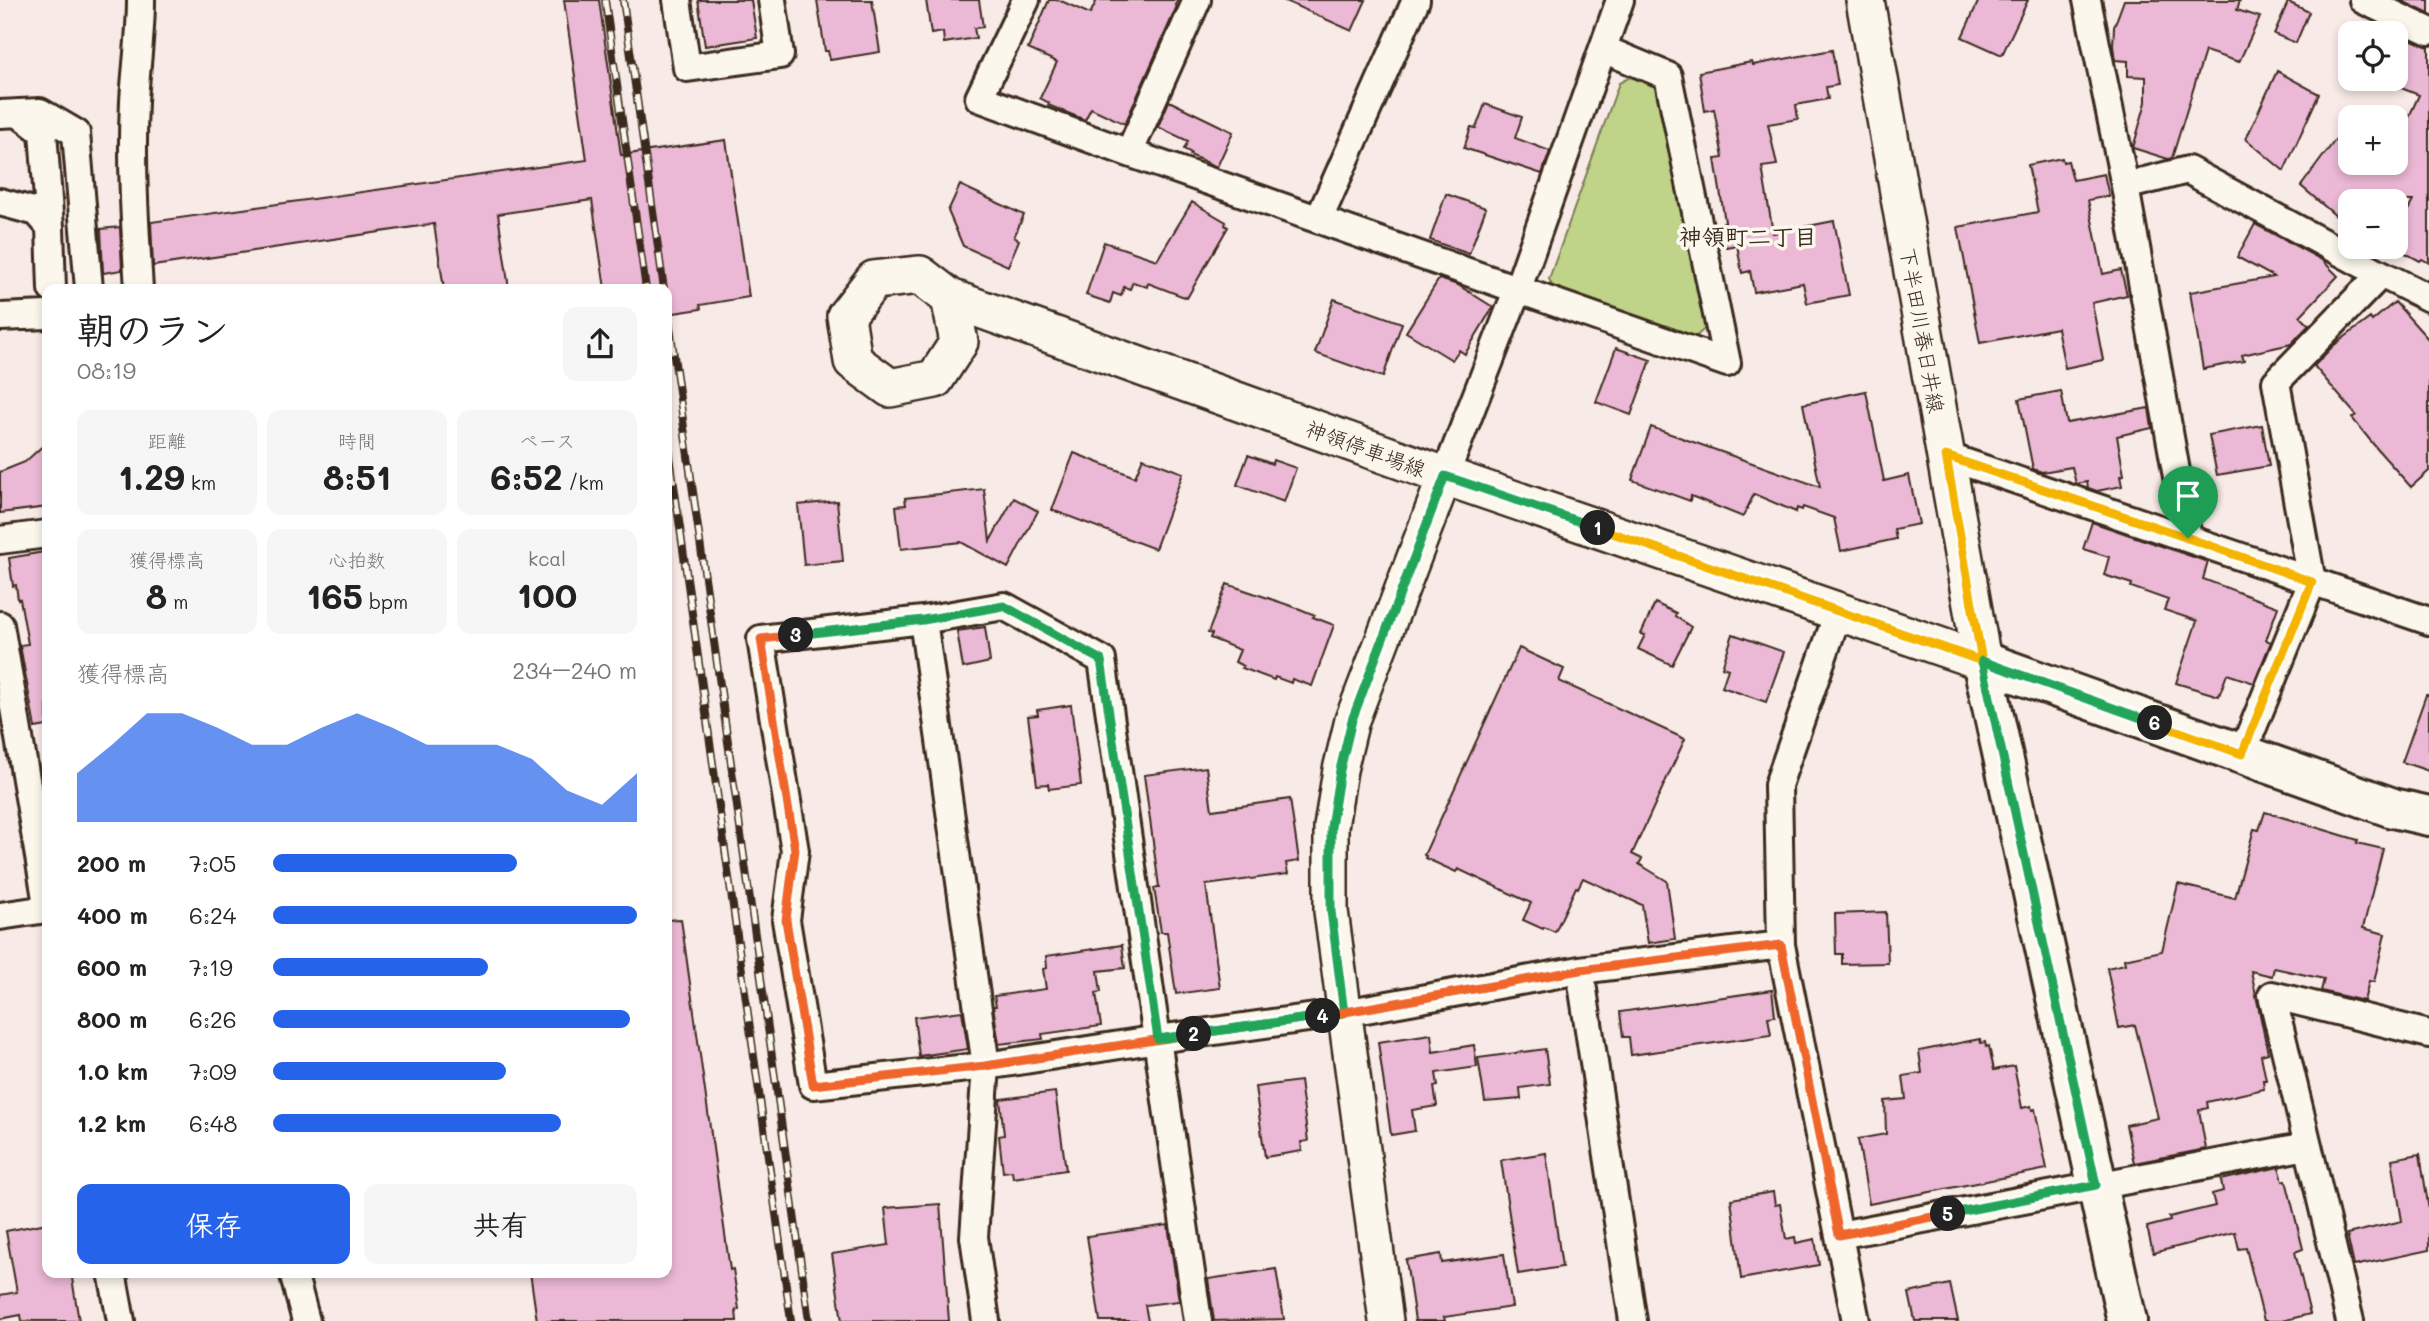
<!DOCTYPE html>
<html lang="ja">
<head>
<meta charset="utf-8">
<style>
	body { margin:0; font-family:Mali,"Klee One",sans-serif; background:#f6f6f6; color:#222; height:100vh; display:flex; flex-direction:column; font-size:26px; white-space:nowrap }
	* { box-sizing:border-box; margin:0 }
	p { font-size:23px; color:#767676 }
	.icon { flex:none; width:38px; height:38px; fill:none; stroke:currentColor; stroke-width:2; stroke-linecap:round; stroke-linejoin:round }
	.map { position:relative; flex:1; overflow:hidden }
	.drawer { position:absolute; left:42px; top:284px; width:630px; height:994px; display:flex; flex-direction:column; background:#fff; border-radius:14px; box-shadow:0 4px 10px #0003 }
	.drawer>* { flex:none }
	.controls { position:absolute; left:2338px; top:21px; display:grid; gap:14px }
	.controls a { display:grid; place-items:center; width:70px; height:70px; border-radius:14px; background:#fff; box-shadow:0 4px 10px #0003; font-size:35px }
	.pin { position:absolute; display:grid; place-items:center; width:60px; height:60px; color:#fff; margin:-72px -30px; border-radius:50% 50% 50% 0; rotate:-45deg; box-shadow:0 0 7px #0007 }
	.pin .icon { rotate:45deg }
	.km { position:absolute; width:35px; height:35px; margin:-18px; border-radius:50%; background:#222; color:#fff; font-size:19px; line-height:35px; text-align:center }
	.round { display:grid; place-items:center; flex:none; width:74px; height:74px; border-radius:14px; background:#f6f6f6 }
	.summary { display:flex; align-items:center; justify-content:space-between; height:119px; padding:0 35px }
	h1 { font-size:38px; font-weight:700; line-height:52px }
	.figures { display:grid; grid-template-columns:repeat(3,1fr); gap:10px; height:119px; padding:7px 35px }
	.figures div { display:grid; align-content:center; border-radius:14px; background:#f6f6f6; text-align:center }
	.figures b { font-size:35px; font-weight:700 }
	.figures small { font-size:19px; font-weight:400 }
	.figures p { font-size:19px }
	.chart { height:196px; padding:14px 35px }
	.chart p { display:flex; justify-content:space-between }
	.chart svg { width:100%; height:126px; margin-top:7px; fill:#2563eb; opacity:.7 }
	.cta { display:flex; gap:14px; margin-top:auto; padding:14px 35px }
	.cta a { flex:1; height:80px; border-radius:14px; background:#2563eb; color:#fff; font-size:28px; font-weight:700; line-height:80px; text-align:center }
	.cta a+a { background:#f6f6f6; color:#222 }
	ul { padding:0 35px; list-style:none; font-size:23px }
	li { display:grid; grid-template-columns:112px 84px 1fr; align-items:center; height:52px }
	li i { height:18px; border-radius:9px; background:#2563eb }
	.map>svg:first-child { display:block }
	.green { fill:#bfd389; stroke:#7d7e54; stroke-width:2 }
	.building { fill:#ebb8d5; stroke:#3b2a1e; stroke-width:2 }
	.lines { fill:none; stroke-linecap:round; stroke-linejoin:round }
	.minor-casing { stroke:#3b2a1e; stroke-width:32 }
	.tertiary-casing { stroke:#3b2a1e; stroke-width:38 }
	.secondary-casing { stroke:#3b2a1e; stroke-width:42 }
	.primary-casing { stroke:#3b2a1e; stroke-width:44 }
	.minor { stroke:#fbf7ec; stroke-width:26 }
	.tertiary { stroke:#fbf7ec; stroke-width:33 }
	.secondary { stroke:#fbf7ec; stroke-width:37 }
	.primary { stroke:#fbf7ec; stroke-width:38 }
	.rail-casing { stroke:#3b2a1e; stroke-width:8 }
	.rail { stroke:#fbf7ec; stroke-width:5; stroke-dasharray:16; stroke-linecap:butt }
	.split-1-casing { stroke:#fff; stroke-width:14 }
	.split-2-casing { stroke:#fff; stroke-width:14 }
	.split-3-casing { stroke:#fff; stroke-width:14 }
	.split-4-casing { stroke:#fff; stroke-width:14 }
	.split-5-casing { stroke:#fff; stroke-width:14 }
	.split-6-casing { stroke:#fff; stroke-width:14 }
	.split-7-casing { stroke:#fff; stroke-width:14 }
	.split-1 { stroke:#f5b400; stroke-width:9 }
	.split-2 { stroke:#22a559; stroke-width:9 }
	.split-3 { stroke:#f0652b; stroke-width:9 }
	.split-4 { stroke:#22a559; stroke-width:9 }
	.split-5 { stroke:#f0652b; stroke-width:9 }
	.split-6 { stroke:#22a559; stroke-width:9 }
	.split-7 { stroke:#f5b400; stroke-width:9 }
	.labels { text-anchor:middle; dominant-baseline:central; stroke-width:7; stroke-linejoin:round; paint-order:stroke }
	.street-label { font-size:21px; fill:#3b2a1e; stroke:#fbf7ec }
	.neighbourhood-label { font-size:23px; font-weight:bold; fill:#3b2a1e; stroke:#fbf7ec }
</style>
</head>
<body>
<div class="map">
<svg width="2429" height="1321" viewBox="0 0 2429 1321">
	<rect width="100%" height="100%" fill="#f8eae7"/>
	<filter id="ink" filterUnits="userSpaceOnUse"><feTurbulence type="fractalNoise" baseFrequency=".0143" numOctaves="2"/><feDisplacementMap in="SourceGraphic" scale="14" xChannelSelector="R" yChannelSelector="G"/><feConvolveMatrix kernelMatrix="1 2 1 2 8 2 1 2 1" color-interpolation-filters="sRGB"/></filter>
	<g filter="url(#ink)">
		<!-- green -->
		<path class="green" d="M 1630,77 L 1659,87 L 1709,325 L 1693,339 L 1554,290 L 1549,279 L 1619,83 Z"/>
		<!-- building -->
		<path class="building" d="M 564,0 L 599,0 L 621,155 L 726,140 L 749,297 L 700,305 L 701,309 L 667,314 L 667,289 L 605,289 L 592,200 L 498,214 L 509,289 L 444,289 L 434,224 L 153,266 L 151,222 L 587,160 Z
			M 698,0 L 751,0 L 757,38 L 705,46 Z
			M 817,0 L 872,0 L 880,52 L 830,60 L 828,51 L 825,51 Z
			M 926,0 L 979,0 L 983,27 L 974,28 L 976,38 L 944,43 L 943,32 L 931,34 Z
			M 1049,0 L 1059,0 L 1090,14 L 1097,0 L 1178,0 L 1175,5 L 1177,6 L 1125,124 L 1091,108 L 1085,120 L 1048,105 L 1049,103 L 1040,98 L 1057,62 L 1028,49 Z
			M 1283,0 L 1366,0 L 1352,31 Z
			M 1979,0 L 2028,0 L 2002,55 L 1962,37 Z
			M 2124,0 L 2240,0 L 2237,10 L 2260,17 L 2239,62 L 2205,51 L 2172,158 L 2168,159 L 2133,148 L 2146,102 L 2146,77 L 2128,76 L 2128,61 L 2115,60 L 2113,46 L 2114,27 Z
			M 2400,0 L 2429,0 L 2429,14 Z
			M 2288,2 L 2309,12 L 2296,43 L 2274,34 Z
			M 2396,33 L 2429,47 L 2429,263 L 2422,259 L 2420,261 L 2394,247 L 2396,232 L 2413,201 L 2350,201 L 2350,228 L 2301,186 L 2350,120 L 2350,163 L 2396,163 L 2396,145 L 2419,95 L 2396,86 Z
			M 1832,50 L 1838,85 L 1826,87 L 1828,99 L 1796,105 L 1798,119 L 1768,124 L 1777,165 L 1762,167 L 1773,233 L 1834,221 L 1849,295 L 1807,303 L 1803,283 L 1754,292 L 1750,271 L 1742,273 L 1737,245 L 1726,247 L 1721,223 L 1725,222 L 1715,159 L 1723,158 L 1714,109 L 1705,111 L 1699,72 L 1752,62 L 1753,65 Z
			M 2277,71 L 2319,94 L 2284,171 L 2246,139 Z
			M 1169,101 L 1233,132 L 1217,167 L 1190,155 L 1191,153 L 1184,149 L 1188,141 L 1158,127 Z
			M 1485,104 L 1522,117 L 1515,138 L 1550,151 L 1542,174 L 1464,148 L 1471,127 L 1476,128 Z
			M 2062,158 L 2063,162 L 2068,161 L 2073,180 L 2104,174 L 2109,196 L 2088,200 L 2103,274 L 2121,270 L 2127,295 L 2092,303 L 2103,360 L 2065,368 L 2057,328 L 1980,343 L 1958,227 L 2038,212 L 2028,165 Z
			M 960,185 L 1024,215 L 1014,237 L 1019,240 L 1008,266 L 963,246 L 948,211 Z
			M 1446,194 L 1486,208 L 1469,254 L 1430,240 Z
			M 1192,202 L 1226,222 L 1225,225 L 1228,227 L 1187,298 L 1148,283 L 1147,287 L 1133,282 L 1130,289 L 1124,287 L 1121,296 L 1113,293 L 1110,303 L 1086,295 L 1104,242 L 1157,260 Z
			M 2255,224 L 2322,260 L 2338,276 L 2300,316 L 2309,325 L 2291,344 L 2242,355 L 2244,361 L 2203,369 L 2190,292 L 2274,277 L 2237,257 Z
			M 120,227 L 122,270 L 103,273 L 101,229 Z
			M 1439,279 L 1458,285 L 1493,307 L 1465,354 L 1459,350 L 1452,360 L 1406,332 Z
			M 1334,299 L 1402,323 L 1383,377 L 1315,353 Z
			M 2395,302 L 2429,340 L 2429,471 L 2411,487 L 2378,450 L 2352,418 L 2356,415 L 2314,366 L 2333,346 L 2370,318 L 2372,321 Z
			M 1616,348 L 1651,360 L 1631,415 L 1596,402 Z
			M 1866,391 L 1884,481 L 1909,475 L 1919,524 L 1894,529 L 1896,539 L 1841,551 L 1834,518 L 1803,507 L 1802,510 L 1797,508 L 1796,512 L 1754,494 L 1743,517 L 1691,496 L 1690,501 L 1632,480 L 1651,427 L 1820,487 L 1803,404 Z
			M 2061,391 L 2067,423 L 2149,408 L 2152,428 L 2117,436 L 2124,475 L 2120,476 L 2122,486 L 2097,491 L 2088,488 L 2087,482 L 2076,484 L 2072,467 L 2042,472 L 2033,469 L 2019,399 Z
			M 2262,425 L 2269,466 L 2217,475 L 2209,435 Z
			M 47,442 L 47,507 L 0,513 L 0,472 L 25,462 Z
			M 1074,453 L 1135,477 L 1143,458 L 1183,473 L 1155,549 L 1052,510 Z
			M 1248,455 L 1272,464 L 1273,460 L 1296,468 L 1284,502 L 1237,485 Z
			M 984,489 L 990,541 L 1014,498 L 1038,511 L 1008,568 L 961,542 L 901,549 L 896,506 L 906,505 L 905,498 Z
			M 837,501 L 843,561 L 804,565 L 798,505 Z
			M 2092,522 L 2208,562 L 2203,579 L 2278,607 L 2266,640 L 2271,642 L 2254,683 L 2227,674 L 2219,696 L 2176,683 L 2197,621 L 2164,610 L 2168,600 L 2131,587 L 2132,584 L 2104,575 L 2109,557 L 2083,549 Z
			M 44,552 L 47,572 L 47,726 L 35,728 L 20,645 L 28,644 L 20,599 L 18,600 L 16,585 L 13,586 L 9,558 Z
			M 1227,584 L 1300,609 L 1315,615 L 1313,617 L 1334,625 L 1312,686 L 1292,679 L 1291,683 L 1275,677 L 1274,680 L 1242,668 L 1243,666 L 1235,662 L 1240,650 L 1210,638 L 1212,634 L 1208,633 Z
			M 1655,603 L 1676,613 L 1675,616 L 1691,627 L 1672,665 L 1638,649 L 1645,635 L 1641,634 Z
			M 985,627 L 990,662 L 963,668 L 957,631 Z
			M 1733,634 L 1784,652 L 1766,702 L 1722,687 L 1728,669 L 1722,667 Z
			M 1519,648 L 1564,669 L 1559,681 L 1685,739 L 1632,854 L 1642,859 L 1639,864 L 1667,881 L 1675,939 L 1648,943 L 1642,905 L 1583,878 L 1578,888 L 1576,887 L 1555,932 L 1544,927 L 1543,929 L 1523,920 L 1531,903 L 1458,869 L 1456,872 L 1425,858 L 1426,856 L 1424,855 Z
			M 2426,695 L 2429,695 L 2429,771 L 2402,762 Z
			M 1071,705 L 1081,785 L 1049,789 L 1048,784 L 1037,785 L 1028,716 L 1038,715 L 1037,710 Z
			M 1206,767 L 1212,810 L 1290,799 L 1299,861 L 1286,863 L 1288,874 L 1206,885 L 1220,988 L 1176,994 L 1167,932 L 1161,932 L 1154,888 L 1159,887 L 1144,775 Z
			M 2265,812 L 2358,840 L 2357,843 L 2383,849 L 2363,928 L 2385,934 L 2374,982 L 2369,981 L 2364,1001 L 2321,991 L 2324,979 L 2274,968 L 2272,976 L 2251,971 L 2268,1053 L 2261,1055 L 2266,1080 L 2263,1080 L 2264,1089 L 2207,1102 L 2208,1108 L 2199,1110 L 2206,1149 L 2134,1163 L 2126,1125 L 2158,1118 L 2135,1025 L 2119,1028 L 2107,968 L 2125,964 L 2124,959 L 2162,951 L 2178,884 L 2235,898 L 2254,829 L 2259,830 Z
			M 1886,912 L 1888,963 L 1842,964 L 1842,954 L 1836,954 L 1835,914 Z
			M 681,919 L 730,1270 L 733,1269 L 739,1309 L 736,1310 L 737,1321 L 537,1321 L 530,1272 L 667,1272 L 667,920 Z
			M 1122,945 L 1125,968 L 1098,971 L 1101,992 L 1096,993 L 1101,1026 L 1042,1034 L 1043,1039 L 999,1044 L 993,1006 L 996,1006 L 994,996 L 1046,989 L 1043,969 L 1047,968 L 1046,956 Z
			M 1772,990 L 1775,1016 L 1768,1017 L 1771,1035 L 1631,1055 L 1629,1037 L 1623,1037 L 1620,1012 Z
			M 962,1011 L 968,1049 L 919,1056 L 914,1017 Z
			M 1431,1034 L 1433,1052 L 1474,1045 L 1477,1067 L 1436,1073 L 1438,1086 L 1434,1087 L 1437,1106 L 1412,1110 L 1415,1131 L 1391,1135 L 1378,1042 Z
			M 1980,1039 L 1981,1043 L 1985,1042 L 1986,1047 L 1989,1046 L 1994,1070 L 2014,1066 L 2022,1108 L 2031,1106 L 2032,1110 L 2035,1109 L 2047,1169 L 1869,1204 L 1858,1139 L 1886,1134 L 1885,1101 L 1906,1099 L 1903,1076 L 1922,1073 L 1919,1051 Z
			M 1545,1049 L 1550,1084 L 1520,1088 L 1521,1099 L 1485,1102 L 1478,1058 Z
			M 1300,1081 L 1308,1141 L 1301,1142 L 1302,1151 L 1265,1157 L 1255,1087 Z
			M 1055,1092 L 1066,1170 L 1013,1178 L 1012,1171 L 1003,1172 L 999,1136 L 1004,1135 L 1000,1099 Z
			M 1546,1153 L 1562,1267 L 1518,1274 L 1501,1160 Z
			M 2420,1154 L 2429,1210 L 2429,1250 L 2354,1266 L 2347,1234 L 2402,1221 L 2392,1159 Z
			M 2279,1167 L 2283,1181 L 2286,1180 L 2303,1249 L 2295,1252 L 2310,1314 L 2282,1321 L 2264,1321 L 2246,1248 L 2239,1249 L 2235,1232 L 2153,1253 L 2147,1227 L 2170,1221 L 2169,1217 L 2215,1206 L 2212,1194 L 2223,1191 L 2221,1180 Z
			M 1773,1192 L 1775,1205 L 1780,1204 L 1786,1239 L 1795,1237 L 1796,1243 L 1815,1239 L 1819,1265 L 1741,1279 L 1731,1199 Z
			M 940,1204 L 949,1321 L 842,1321 L 832,1254 L 889,1245 L 885,1208 Z
			M 47,1223 L 47,1272 L 71,1272 L 79,1321 L 22,1321 L 21,1315 L 0,1319 L 0,1295 L 17,1292 L 6,1231 Z
			M 1168,1225 L 1179,1301 L 1145,1305 L 1148,1321 L 1100,1321 L 1087,1236 Z
			M 1441,1254 L 1442,1263 L 1504,1254 L 1512,1307 L 1444,1317 L 1445,1321 L 1415,1321 L 1406,1260 Z
			M 1276,1269 L 1284,1319 L 1214,1321 L 1208,1279 Z
			M 1950,1284 L 1958,1321 L 1915,1321 L 1909,1293 Z"/>
		<g class="lines">
			<!-- minor casing -->
			<g class="minor-casing">
				<path id="minor" d="M 677,0 L 687,68 L 780,55 L 772,0
					M 1026,0 L 979,98 L 1129,153 L 1727,363
					M 2087,0 L 2125,186 L 2188,538
					M 2363,0 L 2429,31
					M 1603,49 L 1668,76 L 1727,363
					M 18,113 L 43,132 L 50,227
					M 0,114 L 40,112 L 76,133 L 89,289
					M 1129,153 L 1197,0
					M 2125,186 L 2188,170 L 2381,274 L 2429,298
					M 0,202 L 37,212 L 50,227 L 52,289
					M 1319,219 L 1416,0
					M 139,289 C 135,226 131,164 134,101 C 136,67 141,34 141,0
					M 0,317 L 47,315
					M 1946,456 L 2429,621
					M 1445,476 L 1517,291 L 1620,0
					M 0,540 L 47,534
					M 1839,610 L 1778,785 L 1781,945 L 1856,1321
					M 923,620 L 986,1066 L 974,1237 L 986,1321
					M 0,625 L 47,904
					M 2242,754 L 2312,582 L 2276,382 L 2381,274
					M 0,916 L 47,909
					M 1580,970 L 1633,1321
					M 1839,1235 L 2307,1146
					M 112,1272 L 121,1321
					M 293,1272 L 306,1321
					M 1198,1321 L 1102,660 L 1004,606 L 923,620 L 761,639 L 795,851 L 786,920 L 813,1085 L 986,1066 L 1158,1039 L 1344,1013 L 1580,970 L 1781,945
					M 2350,1321 L 2272,995 L 2429,1034"/>
			</g>
			<!-- tertiary casing -->
			<g class="tertiary-casing">
				<path id="tertiary" d="M 1386,1321 L 1331,911 L 1331,827 L 1340,770 L 1352,720 L 1445,476"/>
			</g>
			<!-- secondary casing -->
			<g class="secondary-casing">
				<path id="secondary" d="M 950,298 L 959,342 L 935,379 L 890,388 L 853,361 L 846,316 L 874,280 L 920,275 L 950,298 L 1445,476 L 1982,661 L 1865,0"/>
			</g>
			<!-- primary casing -->
			<g class="primary-casing">
				<path id="primary" d="M 1982,661 L 2127,1321
					M 1982,661 L 2393,808 L 2429,816"/>
			</g>
			<!-- minor -->
			<use href="#minor" class="minor"/>
			<!-- tertiary -->
			<use href="#tertiary" class="tertiary"/>
			<!-- secondary -->
			<use href="#secondary" class="secondary"/>
			<!-- primary -->
			<use href="#primary" class="primary"/>
			<!-- rail casing -->
			<g class="rail-casing">
				<path id="rail" d="M 605,0 L 646,289
					M 623,0 L 664,289
					M 667,306 L 809,1321
					M 667,435 L 791,1321"/>
			</g>
			<!-- rail -->
			<use href="#rail" class="rail"/>
		</g>
	</g>
	<g class="lines" filter="url(#ink)">
		<!-- split-1 casing -->
		<g class="split-1-casing">
			<path id="split-1" d="M 1598,528 L 1982,661 L 1946,456 L 2188,538"/>
		</g>
		<!-- split-2 casing -->
		<g class="split-2-casing">
			<path id="split-2" d="M 1194,1034 L 1344,1013 L 1331,911 L 1331,827 L 1340,770 L 1352,720 L 1445,476 L 1598,528"/>
		</g>
		<!-- split-3 casing -->
		<g class="split-3-casing">
			<path id="split-3" d="M 796,635 L 761,639 L 795,850 L 786,920 L 813,1085 L 985,1066 L 1194,1034"/>
		</g>
		<!-- split-4 casing -->
		<g class="split-4-casing">
			<path id="split-4" d="M 796,635 L 923,620 L 1004,606 L 1101,660 L 1158,1039 L 1323,1016"/>
		</g>
		<!-- split-5 casing -->
		<g class="split-5-casing">
			<path id="split-5" d="M 1323,1016 L 1580,970 L 1781,945 L 1839,1235 L 1948,1214"/>
		</g>
		<!-- split-6 casing -->
		<g class="split-6-casing">
			<path id="split-6" d="M 1948,1214 L 2096,1185 L 1982,661 L 2155,723"/>
		</g>
		<!-- split-7 casing -->
		<g class="split-7-casing">
			<path id="split-7" d="M 2155,723 L 2242,754 L 2312,582 L 2188,538"/>
		</g>
		<!-- split-1 -->
		<use href="#split-1" class="split-1"/>
		<!-- split-2 -->
		<use href="#split-2" class="split-2"/>
		<!-- split-3 -->
		<use href="#split-3" class="split-3"/>
		<!-- split-4 -->
		<use href="#split-4" class="split-4"/>
		<!-- split-5 -->
		<use href="#split-5" class="split-5"/>
		<!-- split-6 -->
		<use href="#split-6" class="split-6"/>
		<!-- split-7 -->
		<use href="#split-7" class="split-7"/>
	</g>
	<g class="labels">
		<!-- street labels -->
		<g class="street-label">
			<text transform="translate(1923 330) rotate(80)">下半田川春日井線</text>
			<text transform="translate(1366 448) rotate(20)">神領停車場線</text>
		</g>
		<!-- neighbourhood labels -->
		<g class="neighbourhood-label">
			<text x="1748" y="236">神領町二丁目</text>
		</g>
	</g>
</svg>
<div class="controls">
<a><svg class="icon" aria-label="locate" viewBox="0 0 24 24"><circle cx="12" cy="12" r="6"/><path d="M12 2v4M12 18v4M2 12h4M18 12h4"/></svg></a>
<a>+</a>
<a>−</a>
</div>
<div class="pin" style="left:2188px;top:538px;background:#1e9e55"><svg class="icon" aria-label="arrive" viewBox="0 0 24 24"><path d="M6 21V4h12l-3 4 3 4H6"/></svg></div>
<b class="km" style="left:1598px;top:528px">1</b>
<b class="km" style="left:1194px;top:1034px">2</b>
<b class="km" style="left:796px;top:635px">3</b>
<b class="km" style="left:1323px;top:1016px">4</b>
<b class="km" style="left:1948px;top:1214px">5</b>
<b class="km" style="left:2155px;top:723px">6</b>
<section class="drawer">
<div class="summary"><div><h1>朝のラン</h1><p>08:19</p></div><a class="round"><svg class="icon" aria-label="share" viewBox="0 0 24 24"><path d="M12 15V3M7 8l5-5 5 5M5 13v7h14v-7"/></svg></a></div>
<div class="figures">
<div><p>距離</p><b>1.29<small> km</small></b></div>
<div><p>時間</p><b>8:51</b></div>
<div><p>ペース</p><b>6:52<small> /km</small></b></div>
</div>
<div class="figures">
<div><p>獲得標高</p><b>8<small> m</small></b></div>
<div><p>心拍数</p><b>165<small> bpm</small></b></div>
<div><p>kcal</p><b>100</b></div>
</div>
<div class="chart"><p><span>獲得標高</span>234–240 m</p>
<svg viewBox="0 0 160 44" preserveAspectRatio="none"><path d="M0 44V27L10 17L20 6L30 6L40 11L50 17L60 17L70 11L80 6L90 11L100 17L110 17L120 17L130 22L140 33L150 38L160 27V44z"/></svg>
</div>
<ul>
<li><b>200 m</b>7:05<i style="width:67%"></i></li>
<li><b>400 m</b>6:24<i style="width:100%"></i></li>
<li><b>600 m</b>7:19<i style="width:59%"></i></li>
<li><b>800 m</b>6:26<i style="width:98%"></i></li>
<li><b>1.0 km</b>7:09<i style="width:64%"></i></li>
<li><b>1.2 km</b>6:48<i style="width:79%"></i></li>
</ul>
<div class="cta"><a>保存</a><a>共有</a></div>
</section>
</div>
</body>
</html>
